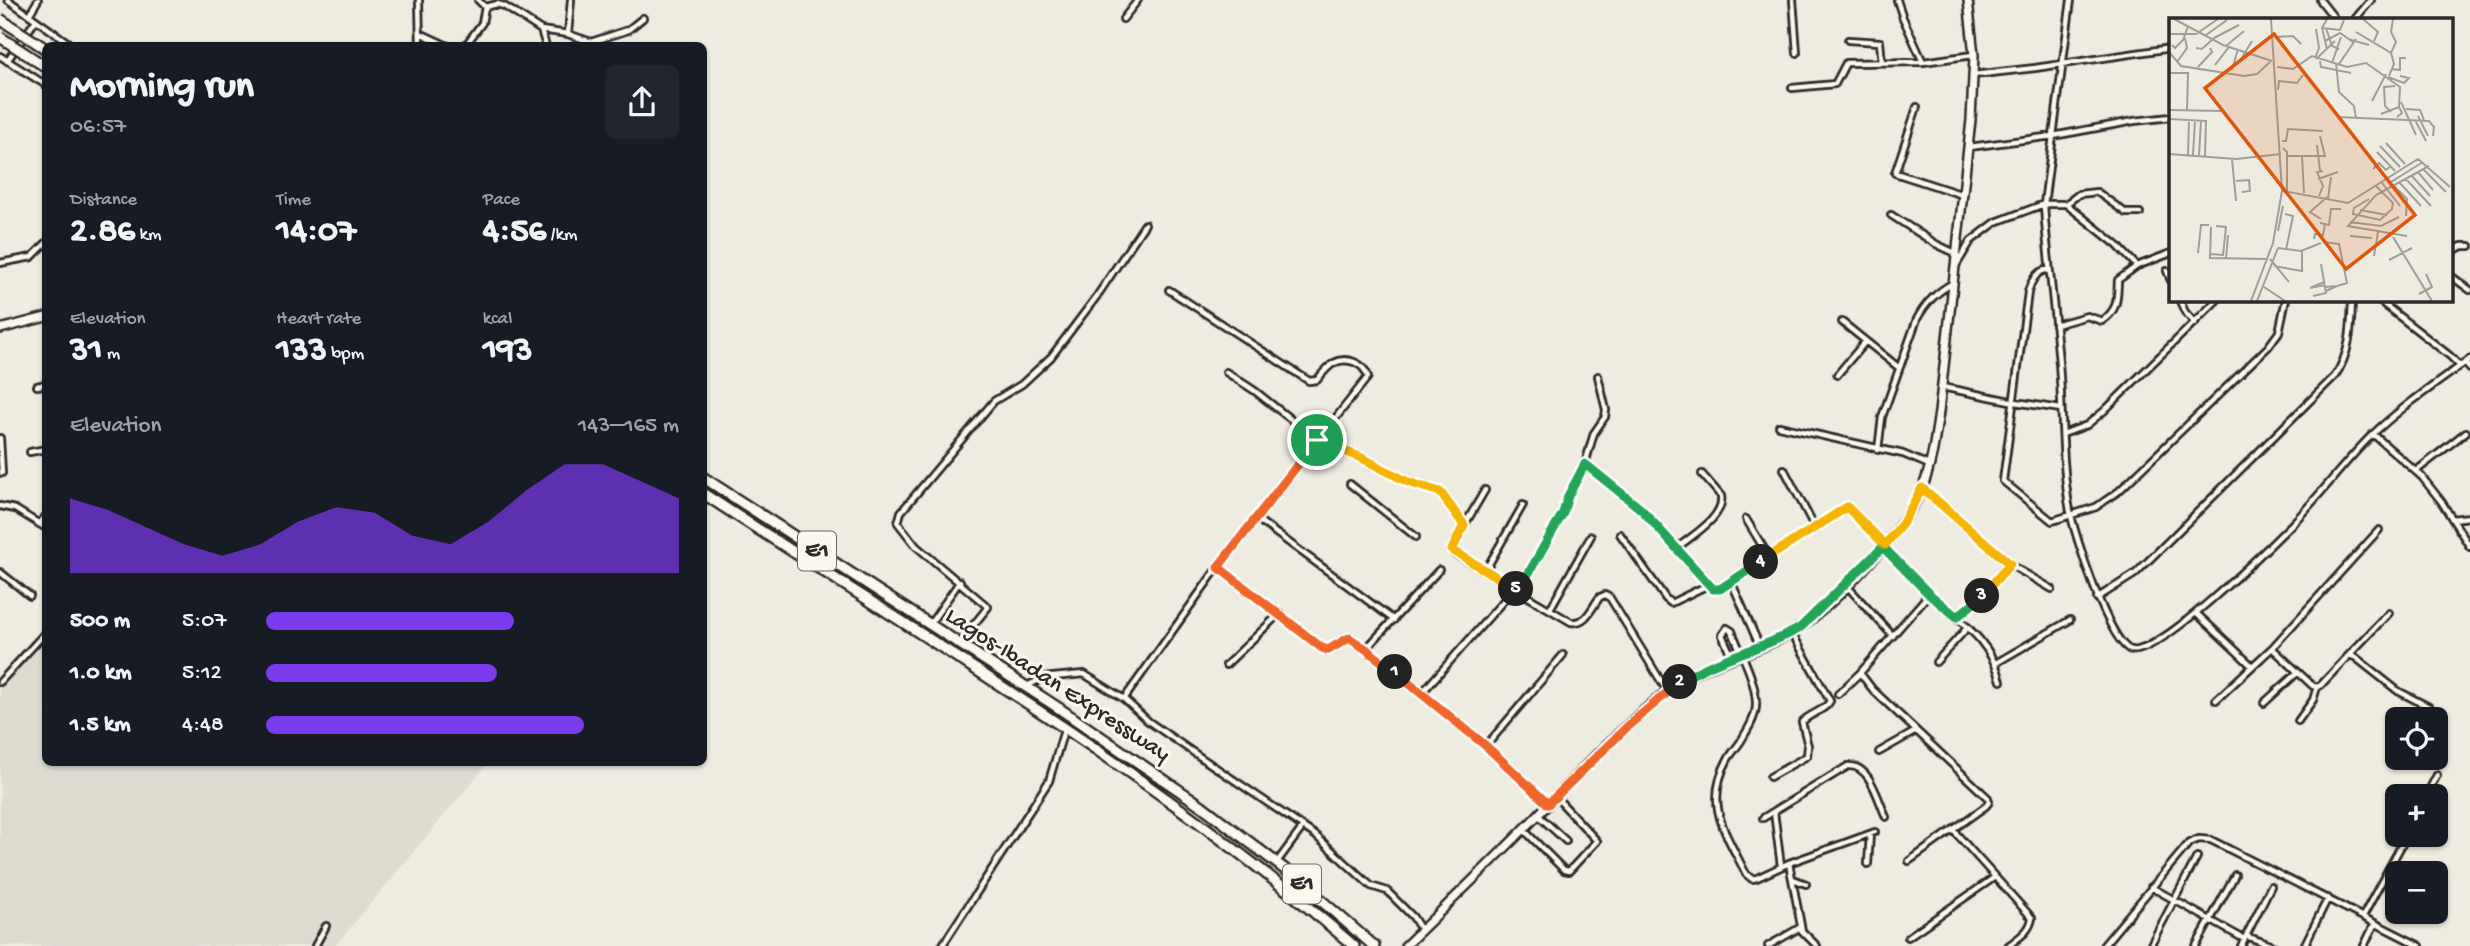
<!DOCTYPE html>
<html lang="en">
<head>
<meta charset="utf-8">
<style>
	body { margin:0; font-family:"Gochi Hand",sans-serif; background:#20242c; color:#f1f3f6; height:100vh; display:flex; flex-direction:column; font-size:26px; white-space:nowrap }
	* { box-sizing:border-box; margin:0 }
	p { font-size:23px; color:#9ea1a6 }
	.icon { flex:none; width:38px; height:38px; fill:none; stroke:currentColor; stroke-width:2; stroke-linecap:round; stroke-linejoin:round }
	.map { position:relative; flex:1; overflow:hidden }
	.drawer { position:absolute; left:42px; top:42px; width:665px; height:724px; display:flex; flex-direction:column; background:#171b24; border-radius:10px; box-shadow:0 2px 5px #0004 }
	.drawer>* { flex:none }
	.controls { position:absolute; left:2385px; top:707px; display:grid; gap:14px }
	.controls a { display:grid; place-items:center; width:63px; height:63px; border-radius:10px; background:#171b24; box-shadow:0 2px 5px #0004; font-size:35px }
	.pin { position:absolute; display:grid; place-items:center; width:60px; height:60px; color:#fff; margin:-30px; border:4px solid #fff; border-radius:50%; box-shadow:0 2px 7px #0007 }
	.km { position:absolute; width:35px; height:35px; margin:-18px; border-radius:50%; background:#222; color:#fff; font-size:19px; line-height:35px; text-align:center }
	.round { display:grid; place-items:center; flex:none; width:74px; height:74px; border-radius:10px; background:#20242c }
	.overview { display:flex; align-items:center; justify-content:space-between; height:119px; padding:0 28px }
	h1 { font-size:38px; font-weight:700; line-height:52px }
	.stats { display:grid; grid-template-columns:repeat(3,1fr); gap:10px; height:119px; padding:7px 28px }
	.stats div { display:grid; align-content:center }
	.stats b { font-size:35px; font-weight:700 }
	.stats small { font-size:19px; font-weight:400 }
	.stats p { font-size:19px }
	.chart { height:196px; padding:14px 28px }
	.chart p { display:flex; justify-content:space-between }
	.chart svg { width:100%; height:126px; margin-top:7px; fill:#7c3aed; opacity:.7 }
	ul { padding:0 28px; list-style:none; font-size:23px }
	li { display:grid; grid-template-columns:112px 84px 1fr; align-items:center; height:52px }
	li i { height:18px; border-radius:9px; background:#7c3aed }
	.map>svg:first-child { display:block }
	.built { fill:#dedbd1 }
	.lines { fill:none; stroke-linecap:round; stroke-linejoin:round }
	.street-casing { stroke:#2b2b2b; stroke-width:10 }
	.secondary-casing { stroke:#2b2b2b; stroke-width:12 }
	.highway-casing { stroke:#2b2b2b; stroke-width:14 }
	.street { stroke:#fbf7ec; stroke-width:4.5 }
	.secondary { stroke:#fbf7ec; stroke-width:7 }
	.highway { stroke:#fbf7ec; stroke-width:9 }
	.highway-bridge-casing { stroke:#2b2b2b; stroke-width:14; stroke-linecap:butt }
	.highway-bridge { stroke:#fbf7ec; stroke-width:9 }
	.split-1-casing { stroke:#fff; stroke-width:14 }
	.split-2-casing { stroke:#fff; stroke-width:14 }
	.split-3-casing { stroke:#fff; stroke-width:14 }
	.split-4-casing { stroke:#fff; stroke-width:14 }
	.split-5-casing { stroke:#fff; stroke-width:14 }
	.split-6-casing { stroke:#fff; stroke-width:14 }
	.split-1 { stroke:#f0652b; stroke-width:9 }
	.split-2 { stroke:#f0652b; stroke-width:9 }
	.split-3 { stroke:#22a559; stroke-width:9 }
	.split-4 { stroke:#f5b400; stroke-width:9 }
	.split-5 { stroke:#22a559; stroke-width:9 }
	.split-6 { stroke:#f5b400; stroke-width:9 }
	.labels { text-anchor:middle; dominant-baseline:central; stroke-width:6; stroke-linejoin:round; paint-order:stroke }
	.shield { fill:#fbf7ec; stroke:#696865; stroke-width:2 }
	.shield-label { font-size:23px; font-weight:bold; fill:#2b2b2b }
	.street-label { font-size:24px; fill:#2b2b2b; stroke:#fbf7ec }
	.inset-road { fill:none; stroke:#a09e98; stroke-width:2 }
	.view { fill:#df570e; fill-opacity:0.15; stroke:#df570e; stroke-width:3.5 }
	.inset-edge { fill:none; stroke:#2b2b2b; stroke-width:3.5 }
</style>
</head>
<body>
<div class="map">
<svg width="2470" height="946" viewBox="0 0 2470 946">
	<rect width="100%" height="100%" fill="#eeebe0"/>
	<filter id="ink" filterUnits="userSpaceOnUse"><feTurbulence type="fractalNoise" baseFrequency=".0143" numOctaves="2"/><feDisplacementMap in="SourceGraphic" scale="14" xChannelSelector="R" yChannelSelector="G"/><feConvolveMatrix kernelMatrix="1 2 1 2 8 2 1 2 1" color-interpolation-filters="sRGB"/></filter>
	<g filter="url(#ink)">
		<!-- built -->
		<path class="built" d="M 45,634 L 46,763 L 488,763 L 335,946 L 0,946 L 0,683 Z"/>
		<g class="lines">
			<!-- street casing -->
			<g class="street-casing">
				<path id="street" d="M 8,0 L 73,46
					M 419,0 L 420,46
					M 1793,0 L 1797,53
					M 1897,0 L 1903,18 L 1923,62 L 1973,55
					M 2071,0 L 2044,204 L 2045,221 C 2049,268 2055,316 2059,363 C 2063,413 2061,463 2070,511 C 2075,536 2109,643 2131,650 C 2157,658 2270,546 2292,524 C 2320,496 2344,462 2373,434 C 2403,406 2437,383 2470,359
					M 2320,0 L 2335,19
					M 485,7 L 497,4 L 504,6 L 541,30 L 568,34 L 591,42 L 628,30 L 643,18
					M 29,15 L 38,0
					M 1123,19 L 1138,0
					M 2355,19 L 2371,0
					M 541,30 L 546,46
					M 420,33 L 448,46
					M 568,34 L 571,0
					M 1848,40 L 1880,42 L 1882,63
					M 465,46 L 482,23 L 485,7 L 478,0
					M 0,56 L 46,85
					M 7,61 L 36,20
					M 1973,75 L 2035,68 L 2171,48
					M 1792,88 L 1835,84 L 1846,63 L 1923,62
					M 1917,107 L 1895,173 L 1963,195
					M 1969,147 L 2053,136 L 2134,121 L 2171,117
					M 2066,204 L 2117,245 L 2137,266 L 2171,253
					M 1891,215 L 1936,244 L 1957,254
					M 2451,252 L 2462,246 L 2470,246
					M 0,263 L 32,257 L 46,243
					M 1957,264 L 1971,241 L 1996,222 L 2044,204 L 2066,204 L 2079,194 L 2097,192 L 2126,213 L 2140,213
					M 2049,270 C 2037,269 2031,282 2028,292 L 2003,481 L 2052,521 L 2096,507 L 2119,491 L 2268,347 L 2279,332 L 2286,299
					M 2167,271 L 2171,281
					M 2451,276 L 2470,290
					M 2179,299 L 2185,312 L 2195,323
					M 2377,299 L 2450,356 L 2460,366
					M 1842,322 L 1898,367
					M 2055,325 L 2087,316 L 2102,321 C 2119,309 2117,298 2118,280 L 2137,266
					M 2465,363 L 2470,369
					M 1226,372 L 1255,391 L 1317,440 L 1362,458 L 1408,482 L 1440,492 L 1464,525
					M 1837,375 L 1865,342
					M 37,386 L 46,384
					M 1942,387 L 2015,402 L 2061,409
					M 1779,426 L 1903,454 L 1929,465
					M 2063,434 L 2087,425 L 2104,411 L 2218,299
					M 2373,434 L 2422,477 L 2441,501 L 2470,547
					M 0,438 L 2,473
					M 1878,450 L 1882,417 L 1917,319 C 1926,302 1937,292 1953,283
					M 30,452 L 46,449
					M 1585,464 L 1642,510 L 1713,589 L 1720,589 L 1847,507 L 1885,544
					M 1784,469 L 1815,528
					M 2416,471 L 2466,432
					M 1350,484 L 1416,537
					M 1923,489 L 2009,564 L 2052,589
					M 1485,490 L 1453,545 L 1452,550 L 1455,554 L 1571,622 C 1587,624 1591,608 1600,597 L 1605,595 L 1610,598 L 1667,691
					M 0,506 L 15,509 L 46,528
					M 1257,519 L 1394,620
					M 1746,519 L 1769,557
					M 2452,519 L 2470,517
					M 39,524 L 46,516
					M 1620,534 L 1666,599 L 1671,603 L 1708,585
					M 1883,547 C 1898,563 1913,580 1929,594 C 1961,623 1989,637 2001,681
					M 1677,548 C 1691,536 1725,517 1721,496 L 1702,474
					M 1218,567 L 1322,648 L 1328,650 L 1349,638 L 1366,649 L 1486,746 L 1548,804
					M 1485,571 L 1523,505
					M 0,572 L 30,596
					M 1731,581 L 1760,647
					M 1847,586 L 1893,636
					M 1519,590 L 1563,513 L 1568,496 L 1585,464 L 1594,433 L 1605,417 L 1606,410 L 1598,376
					M 2097,598 L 2135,574 L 2335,376 C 2351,352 2351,327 2352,299
					M 1550,609 L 1591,536
					M 2196,613 L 2251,665
					M 1957,617 L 1981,597 L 2009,564
					M 930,624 L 960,581
					M 962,646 L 967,633 L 988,607 L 916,546 L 898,523 L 901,512 L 994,401 L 1022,384 L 1051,357 L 1097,296 L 1145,224
					M 2272,648 L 2313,686 L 2317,687 L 2321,685 L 2349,655 L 2355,657 L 2398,691 L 2429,707
					M 1366,649 L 1439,570
					M 2349,655 L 2389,613
					M 1732,657 L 1722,635 L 1727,628 L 1732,631 C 1740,652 1755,678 1756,702 C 1757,716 1748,729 1741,741 C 1737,747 1732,753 1728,759 C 1703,805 1726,833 1746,874 L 1752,879 L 1757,878 L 1789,863 L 1875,832
					M 1936,662 L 1968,627
					M 1996,663 L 2070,620
					M 1226,665 L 1280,613
					M 0,682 L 46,632
					M 1027,686 L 1043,678 L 1084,674 L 1124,699 L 1148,721 L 1187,748 L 1315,835 L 1371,886 L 1387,891 L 1413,917 L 1421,930
					M 1421,694 L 1505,599
					M 1838,694 L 1860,673
					M 1124,699 L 1218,567 L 1368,377 C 1364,363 1347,356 1334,363 C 1327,367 1322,374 1317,380 L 1309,381 L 1169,290
					M 2216,700 L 2272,648 L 2379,530
					M 2264,703 L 2298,672
					M 2298,721 L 2313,700 L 2317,687
					M 1486,746 L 1563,655
					M 1879,752 L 1916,731
					M 1770,777 L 1807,756 L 1808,746 L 1802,722 C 1810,713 1825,711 1830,701 L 1792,633
					M 2426,796 L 2437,775
					M 1774,812 L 1781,866
					M 1538,815 L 1566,841
					M 1763,818 L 1848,766 C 1870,764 1878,800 1886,817
					M 1524,830 L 1564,870 L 1569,871 L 1597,841 L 1556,797
					M 1953,830 L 2032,918 C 2030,932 2018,938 2008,946
					M 1909,861 L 1986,806 L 1989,802 L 1988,798 L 1873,690 L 1860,673 L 1929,594
					M 1277,862 L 1303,827
					M 1789,863 L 1802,931 L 1817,946
					M 1868,864 L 1870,834
					M 1793,879 L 1806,884
					M 2151,887 L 2244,939
					M 2363,916 L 2407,835
					M 2246,936 L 2273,946
					M 1908,937 L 1995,877
					M 315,946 L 326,926
					M 942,946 L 1049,781 L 1064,730
					M 1768,946 L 1801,927
					M 2103,946 L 2189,843 L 2199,839 L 2211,840 L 2420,946
					M 2150,946 L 2197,857
					M 2196,946 L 2235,875
					M 2241,946 L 2271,886
					M 2304,946 L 2328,898
					M 2364,946 L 2375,923"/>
			</g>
			<!-- secondary casing -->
			<g class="secondary-casing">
				<path id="secondary" d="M 0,329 L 46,317
					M 1405,946 C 1449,903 1494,860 1537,816 C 1578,773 1620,729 1667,691 C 1702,663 1747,657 1786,636 C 1828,614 1903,532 1922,489 C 1932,465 1935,438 1939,412 L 1971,120 L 1974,55 L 1968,0"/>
			</g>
			<!-- highway casing -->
			<g class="highway-casing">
				<path id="highway" d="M 704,478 L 1057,707 L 1202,806 L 1287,871 L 1374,946
					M 704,494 C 924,638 1154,773 1354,946"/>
			</g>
			<!-- street -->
			<use href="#street" class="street"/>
			<!-- secondary -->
			<use href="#secondary" class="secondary"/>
			<!-- highway -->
			<use href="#highway" class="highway"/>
			<!-- highway-bridge casing -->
			<g class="highway-bridge-casing">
				<path id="highway-bridge" d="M 0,19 L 46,49
					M 0,37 L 46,67"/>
			</g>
			<!-- highway-bridge -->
			<use href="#highway-bridge" class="highway-bridge"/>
		</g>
	</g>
	<g class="lines" filter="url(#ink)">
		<!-- split-1 casing -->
		<g class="split-1-casing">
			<path id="split-1" d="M 1317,440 L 1218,567 L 1322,648 L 1328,650 L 1349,638 L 1366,649 L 1395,672"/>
		</g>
		<!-- split-2 casing -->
		<g class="split-2-casing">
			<path id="split-2" d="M 1395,672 L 1486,746 L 1548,804 L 1630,724 L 1680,682"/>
		</g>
		<!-- split-3 casing -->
		<g class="split-3-casing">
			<path id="split-3" d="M 1680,682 C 1717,657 1762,650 1800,628 L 1883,547 L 1929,594 L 1957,617 L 1982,596"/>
		</g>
		<!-- split-4 casing -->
		<g class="split-4-casing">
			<path id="split-4" d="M 1761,562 L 1847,507 L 1885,545 L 1902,524 L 1922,488 L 2010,564 L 1982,596"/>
		</g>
		<!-- split-5 casing -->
		<g class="split-5-casing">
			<path id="split-5" d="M 1516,589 L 1519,590 L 1563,513 L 1568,496 L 1585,464 L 1642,510 L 1713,589 L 1720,589 L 1761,562"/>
		</g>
		<!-- split-6 casing -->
		<g class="split-6-casing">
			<path id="split-6" d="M 1317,440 L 1362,458 L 1408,482 L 1440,492 L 1464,525 L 1452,550 L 1516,589"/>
		</g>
		<!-- split-1 -->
		<use href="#split-1" class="split-1"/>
		<!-- split-2 -->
		<use href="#split-2" class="split-2"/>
		<!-- split-3 -->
		<use href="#split-3" class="split-3"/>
		<!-- split-4 -->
		<use href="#split-4" class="split-4"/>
		<!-- split-5 -->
		<use href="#split-5" class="split-5"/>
		<!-- split-6 -->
		<use href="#split-6" class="split-6"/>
	</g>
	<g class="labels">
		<!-- shield labels -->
		<g class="shield">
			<rect x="798" y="531.5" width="38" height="39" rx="5"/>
			<rect x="1283" y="864.5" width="38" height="39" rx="5"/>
		</g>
		<g class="shield-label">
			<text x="817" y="551">E1</text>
			<text x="1302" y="884">E1</text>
		</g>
		<!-- street labels -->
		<g class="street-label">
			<text transform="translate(1057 686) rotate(33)">Lagos-Ibadan Expressway</text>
		</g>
	</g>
	<!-- overview -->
	<g transform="translate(2169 18)">
		<rect width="284" height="284" fill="#eeebe0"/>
		<path class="inset-road" d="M 5,1 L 54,27 L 103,43M 194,1 L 209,14 L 205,23M 153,10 L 171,12 L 175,2M 157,10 L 163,28 L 170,31M 187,14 L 222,35 L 225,46 L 220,58M 0,16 L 27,16 L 49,1M 37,17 L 58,2M 106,19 L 124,18 L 132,26M 45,20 L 70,7M 179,21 L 200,27M 156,23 L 171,15 L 184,24M 3,27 L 6,30 L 14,22 L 19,8M 57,28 L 75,13M 27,30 L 33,31 L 45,20M 158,31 L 153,10 L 158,1M 0,34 L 12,48 L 75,58 L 88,56 L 101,44M 222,35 L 227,24 L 222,14 L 224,1M 146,40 L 150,30 L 147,11M 147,41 L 166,23M 71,43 L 83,23M 151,43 L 152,49 L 182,55M 8,44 L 18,30 L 16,20M 163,45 L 172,19M 167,45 L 170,74 L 185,88 L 187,100M 170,46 L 187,21M 46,47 L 60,29M 29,49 L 43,34 L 41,30M 108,49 L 124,51 L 143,38 L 178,49 L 197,45 L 231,69 L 230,89M 223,51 L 231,52 L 231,40 L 237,40M 63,52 L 69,31M 0,55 L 19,55 L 18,93M 219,59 L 235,65 L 240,60 L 231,58M 109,72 L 110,63 L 128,65 L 134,57M 203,83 L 217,56M 232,84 L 247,117M 237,91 L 251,92 L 255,102M 0,92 L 56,93M 222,94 L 216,88 L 215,69 L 226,68M 212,96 L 230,89 L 233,95 L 228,99M 249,98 L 259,118M 168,99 L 260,103 L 265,109 L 264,118M 0,101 L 37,103 L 36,138M 246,102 L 257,123M 113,123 L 117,123 L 119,111 L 154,113M 217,125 L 236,146M 148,127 L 151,153M 211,128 L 231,149M 114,130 L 118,134 L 118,173M 208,134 L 226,153M 0,136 L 67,141 L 112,136M 19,137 L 20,102M 24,137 L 26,102M 30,137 L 32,103M 118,138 L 156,138 L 151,118M 133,138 L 135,175M 63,141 L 67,183M 204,151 L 210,145 L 217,152 L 222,148M 254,151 L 277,174M 249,154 L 264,172M 242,157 L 261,178M 236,160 L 262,188M 149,161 L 169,154M 67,163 L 80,162 L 81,173 L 73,174M 222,164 L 254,144M 230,164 L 252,188M 213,165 L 231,188M 224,167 L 238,181 L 237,198M 114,173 L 179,185 L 249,141 L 281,169M 150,178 L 154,168 L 148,154 L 154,153M 159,181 L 162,159M 200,181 L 185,190 L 184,196 L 211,202 L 223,191 L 224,185 L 207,168M 191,192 L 218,197M 116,196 L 124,198 L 117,232M 152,201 L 141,194 L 158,179M 181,204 L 212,208 L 230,199M 151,205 L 160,207 L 162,191 L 172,191M 42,209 L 41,240 L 97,241M 109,213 L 114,188M 181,218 L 203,220M 238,218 L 179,208 L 207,177 L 260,148M 224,219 L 263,283M 145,221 L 146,216 L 154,217 L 156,206M 154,224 L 170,226 L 178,265 L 168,268M 109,230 L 132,233 L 152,225M 29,235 L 32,207 L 40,207M 42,236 L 54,237 L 57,209 L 47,208M 205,238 L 209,214M 57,241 L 59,217M 101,241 L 120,264M 220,242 L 243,230M 105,248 L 133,253 L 133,233M 155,264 L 141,270 L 156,267M 95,269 L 116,283M 156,269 L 168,268 L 157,273M 250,276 L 263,269 L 257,256M 144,278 L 157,275 L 152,246M 82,283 L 104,225 L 113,173 L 102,1M 88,283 L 109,230"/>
		<path class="view" d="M 105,16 L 246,197 L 177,251 L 36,70 Z"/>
		<rect width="284" height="284" class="inset-edge"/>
	</g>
</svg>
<div class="controls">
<a><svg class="icon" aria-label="locate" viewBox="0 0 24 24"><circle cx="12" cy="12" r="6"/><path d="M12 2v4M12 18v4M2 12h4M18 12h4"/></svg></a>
<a>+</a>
<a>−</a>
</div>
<div class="pin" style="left:1317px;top:440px;background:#1e9e55"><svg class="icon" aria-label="arrive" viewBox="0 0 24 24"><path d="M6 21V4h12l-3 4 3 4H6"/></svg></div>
<b class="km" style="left:1395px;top:672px">1</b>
<b class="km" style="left:1680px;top:682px">2</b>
<b class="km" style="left:1982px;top:596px">3</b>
<b class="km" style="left:1761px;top:562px">4</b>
<b class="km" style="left:1516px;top:589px">5</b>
<section class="drawer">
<div class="overview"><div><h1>Morning run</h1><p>06:57</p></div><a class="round"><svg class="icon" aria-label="share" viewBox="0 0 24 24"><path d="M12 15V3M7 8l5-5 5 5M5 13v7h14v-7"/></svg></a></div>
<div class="stats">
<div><p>Distance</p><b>2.86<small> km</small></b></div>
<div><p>Time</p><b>14:07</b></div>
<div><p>Pace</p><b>4:56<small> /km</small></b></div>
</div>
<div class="stats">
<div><p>Elevation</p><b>31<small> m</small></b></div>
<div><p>Heart rate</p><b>133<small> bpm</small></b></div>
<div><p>kcal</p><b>193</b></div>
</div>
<div class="chart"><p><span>Elevation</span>143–165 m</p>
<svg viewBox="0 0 160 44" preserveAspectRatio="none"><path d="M0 44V18L10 22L20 28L30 34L40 38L50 34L60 26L70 21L80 23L90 31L100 34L110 26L120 15L130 6L140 6L150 12L160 18V44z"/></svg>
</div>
<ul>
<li><b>500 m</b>5:07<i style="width:60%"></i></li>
<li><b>1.0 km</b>5:12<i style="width:56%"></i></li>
<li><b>1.5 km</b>4:48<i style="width:77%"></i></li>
</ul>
</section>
</div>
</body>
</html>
